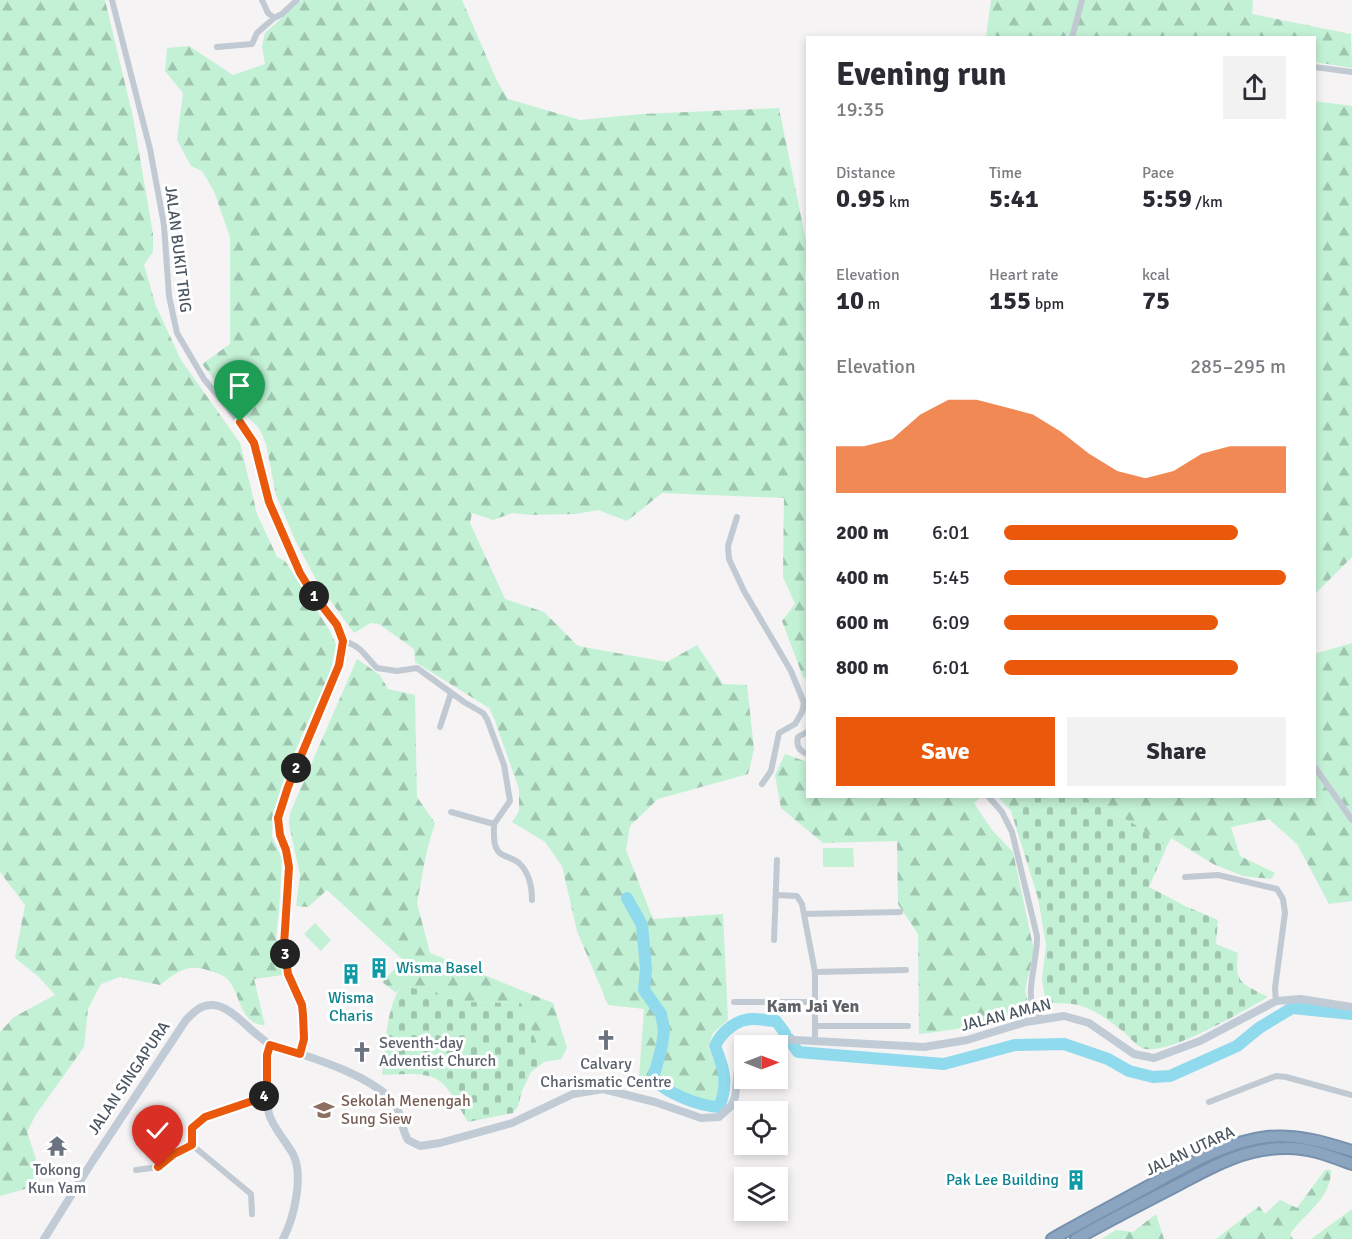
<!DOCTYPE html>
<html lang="en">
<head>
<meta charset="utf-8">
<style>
	body { margin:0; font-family:Signika,sans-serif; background:#f2f2f3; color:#2b2b33; height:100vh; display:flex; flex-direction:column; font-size:22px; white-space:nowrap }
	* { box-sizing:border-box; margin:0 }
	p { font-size:20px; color:#7c7c81 }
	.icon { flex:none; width:33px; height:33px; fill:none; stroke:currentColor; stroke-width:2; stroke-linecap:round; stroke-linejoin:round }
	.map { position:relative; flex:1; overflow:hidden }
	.drawer { position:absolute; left:806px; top:36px; width:510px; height:762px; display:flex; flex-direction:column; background:#fff; border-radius:0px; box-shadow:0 3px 9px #0003 }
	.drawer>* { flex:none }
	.needle { width:39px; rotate:90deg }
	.buttons { position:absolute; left:734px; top:1035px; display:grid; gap:12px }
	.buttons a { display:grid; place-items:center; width:54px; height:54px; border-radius:0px; background:#fff; box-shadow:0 3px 9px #0003; font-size:30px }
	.pin { position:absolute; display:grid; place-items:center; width:51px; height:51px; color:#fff; margin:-62px -26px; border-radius:50% 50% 50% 0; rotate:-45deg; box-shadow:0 0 6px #0007 }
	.pin .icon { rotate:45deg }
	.km { position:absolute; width:30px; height:30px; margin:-15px; border-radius:50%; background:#222; color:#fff; font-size:16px; line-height:30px; text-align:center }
	.round { display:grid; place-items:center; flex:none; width:63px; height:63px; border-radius:0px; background:#f2f2f3 }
	.headline { display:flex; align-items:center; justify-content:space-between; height:102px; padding:0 30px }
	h1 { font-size:33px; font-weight:800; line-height:45px }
	.metrics { display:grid; grid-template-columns:repeat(3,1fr); gap:9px; height:102px; padding:6px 30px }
	.metrics div { display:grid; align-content:center }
	.metrics b { font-size:26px; font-weight:800 }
	.metrics small { font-size:16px; font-weight:400 }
	.metrics p { font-size:16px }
	.chart { height:168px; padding:12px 30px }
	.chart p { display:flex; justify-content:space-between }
	.chart svg { width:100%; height:108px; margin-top:6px; fill:#ea580c; opacity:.7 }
	.cta { display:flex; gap:12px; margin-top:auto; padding:12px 30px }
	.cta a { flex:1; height:69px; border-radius:0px; background:#ea580c; color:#fff; font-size:24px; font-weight:800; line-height:69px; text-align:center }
	.cta a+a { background:#f2f2f3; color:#2b2b33 }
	ul { padding:0 30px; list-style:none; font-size:20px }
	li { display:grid; grid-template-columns:96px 72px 1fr; align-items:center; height:45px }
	li i { height:15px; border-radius:8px; background:#ea580c }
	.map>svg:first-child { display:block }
	.forest { fill:url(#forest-firs) }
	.cemetery { fill:url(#cemetery-stones) }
	.park { fill:#c3f1d5 }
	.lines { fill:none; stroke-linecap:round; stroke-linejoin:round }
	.river { stroke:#90daee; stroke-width:12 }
	.highway-casing { stroke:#7690ad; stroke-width:14 }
	.street { stroke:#c1cad2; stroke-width:6 }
	.secondary { stroke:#c1cbd6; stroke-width:8 }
	.highway { stroke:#8ba5c1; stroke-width:10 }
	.route-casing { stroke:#fff; stroke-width:12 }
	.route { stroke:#ea580c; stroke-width:8 }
	.labels { text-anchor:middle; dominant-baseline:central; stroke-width:6; stroke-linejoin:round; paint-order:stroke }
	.street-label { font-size:16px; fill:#4a5661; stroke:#fff }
	.culture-label { font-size:16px; fill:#0d838f; stroke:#fff; text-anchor:start }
	.worship-label { font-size:16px; fill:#5b616d; stroke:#fff }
	.education-label { font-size:16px; fill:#785e54; stroke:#fff; text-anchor:start }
	.neighbourhood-label { font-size:18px; font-weight:bold; fill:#5f6368; stroke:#fff }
</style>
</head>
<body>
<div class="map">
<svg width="1352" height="1239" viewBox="0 0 1352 1239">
	<defs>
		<pattern id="forest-firs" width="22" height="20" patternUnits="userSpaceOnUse" patternTransform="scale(1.5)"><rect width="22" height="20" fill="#c3f1d5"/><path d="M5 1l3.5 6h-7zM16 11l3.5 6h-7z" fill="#a0c6b0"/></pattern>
		<pattern id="cemetery-stones" width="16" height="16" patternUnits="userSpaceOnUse" patternTransform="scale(1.5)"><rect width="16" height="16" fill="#c3f1d5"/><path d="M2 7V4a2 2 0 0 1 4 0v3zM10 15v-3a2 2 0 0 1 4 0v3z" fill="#a0c6b0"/></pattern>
	</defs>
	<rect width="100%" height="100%" fill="#f5f3f3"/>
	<!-- forest -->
	<path class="forest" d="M 0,0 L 105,0 L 133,117 L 153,234 L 153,252 L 144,265 L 156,306 L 181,360 L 240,443 L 257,514 L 277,557 L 285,561 L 296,578 L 330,631 L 336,645 L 331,670 L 286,772 L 273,814 L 272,836 L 282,859 L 279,911 L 276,937 L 283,975 L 254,979 L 265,1025 C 238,1025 241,989 225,977 C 220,973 212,972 207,970 C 187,963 175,973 160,985 L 120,977 L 101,984 L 88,1009 L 84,1047 L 35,1116 L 27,1132 L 36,1159 L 32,1187 L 0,1196 L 0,1032 L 14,1017 L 55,995 L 39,977 L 15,958 L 25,905 L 0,872 Z
		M 302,0 L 462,0 L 497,81 L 508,99 L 580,120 L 642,114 L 779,108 L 807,246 L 805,282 L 807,284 L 807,679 L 803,677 L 782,621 L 795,604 L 783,577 L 784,498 L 662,493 L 627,521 L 598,510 L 575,514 L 532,515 L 512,513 L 493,520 L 472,513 L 470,523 L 505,599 L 544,612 L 578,646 L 667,662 L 697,645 L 723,684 L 747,685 L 754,749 L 748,774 L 658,799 L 630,826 L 626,850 L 653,919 L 723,914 L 728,1020 L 713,1033 L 708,1047 C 716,1064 727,1082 715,1100 L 707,1102 L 639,1077 L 644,1009 L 608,1005 L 577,931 L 562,866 L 545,842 L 512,822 L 519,811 L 519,789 L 495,721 L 489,708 L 415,662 L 414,649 L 379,624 L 371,623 L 354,633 L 319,585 L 296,542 L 276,495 L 266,444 L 259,428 L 230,400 L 202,364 L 230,344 L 230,237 L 214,191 L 202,171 L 191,166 L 177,140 L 183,93 L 165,71 L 167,48 L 189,46 L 233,75 L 265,64 L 262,46 L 265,33 Z
		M 991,0 L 1253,0 L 1252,14 L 1351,34 L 1352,68 L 1314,62 L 1314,38 L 986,38 Z
		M 1314,101 L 1352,106 L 1352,557 L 1314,595 Z
		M 1352,643 L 1352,901 L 1329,904 L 1297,844 L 1269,819 L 1231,827 L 1240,856 L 1275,873 L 1271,879 L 1243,876 L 1213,864 L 1171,838 L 1167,846 L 1134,824 L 1085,798 L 1314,796 L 1314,654 Z
		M 357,659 L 380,675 L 388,689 L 415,695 L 417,797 L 435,823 L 427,850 L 417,903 L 430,953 L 553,1003 L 567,1048 L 561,1059 L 544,1062 L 521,1003 L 463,1002 L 402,985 L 396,993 L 382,982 L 403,960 L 327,890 L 308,907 L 296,906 L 300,875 L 289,824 L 290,813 Z
		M 785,754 L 807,762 L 807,796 L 981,797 L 974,803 L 992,830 L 1013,852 L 1033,946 L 1033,955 L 1025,990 L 1029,1008 C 996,1024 955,1030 919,1034 L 918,934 L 898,904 L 897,841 L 823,843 L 781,808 L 775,775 Z
		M 998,797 L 1032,797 L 1011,811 Z
		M 1325,1170 L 1331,1170 C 1331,1199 1305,1213 1290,1234 L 1293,1239 L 1216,1239 L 1259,1206 L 1265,1214 L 1280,1200 L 1297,1208 Z
		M 1352,1209 L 1352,1239 L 1311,1239 Z
		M 1156,1214 L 1164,1239 L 1101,1239 L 1116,1230 L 1133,1232 Z"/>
	<!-- cemetery -->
	<path class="cemetery" d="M 1032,797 L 1084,797 L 1134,824 L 1167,846 L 1149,887 L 1185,906 L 1218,920 L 1216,944 L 1238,953 C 1234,984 1242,983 1268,997 C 1245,1010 1165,1058 1142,1048 C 1135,1045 1131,1038 1125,1033 C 1111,1022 1095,1009 1078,1005 C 1068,1003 1056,1003 1046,1003 L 1042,980 L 1046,945 L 1038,898 L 1011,811 Z
		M 402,985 L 463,1002 L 521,1003 L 544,1062 L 531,1072 L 522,1091 L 518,1106 L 513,1113 L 468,1122 C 461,1111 450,1087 438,1080 C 423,1071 399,1075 382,1075 C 385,1049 386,1006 402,985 Z"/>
	<!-- park -->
	<path class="park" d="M 823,848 L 853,848 L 854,867 L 823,867 Z
		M 315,923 L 331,940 L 321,951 L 304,934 Z"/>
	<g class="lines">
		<!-- river -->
		<path class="river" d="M 627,898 L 642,925 L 646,969 L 644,990 L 661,1014 L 664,1029 L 662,1046 L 653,1079 C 669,1094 698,1106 719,1107 C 729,1084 724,1068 715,1046 C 722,1031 738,1018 755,1019 C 762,1019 769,1021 776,1021 L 785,1033
			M 789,1039 L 798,1052 L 944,1064 L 1015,1045 L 1064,1044 L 1108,1059 L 1129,1071 L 1153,1077 L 1170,1076 L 1237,1046 L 1259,1028 L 1292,1008 L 1352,1014"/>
		<!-- highway casing -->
		<g class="highway-casing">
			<path id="highway" d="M 1052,1239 C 1084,1221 1116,1204 1149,1186 C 1185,1166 1225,1142 1267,1137 C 1296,1134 1324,1142 1352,1151
				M 1076,1239 C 1108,1221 1141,1204 1174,1187 C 1210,1168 1243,1148 1285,1148 C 1308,1147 1330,1156 1352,1164"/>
		</g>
		<!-- street -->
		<path class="street" d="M 112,0 L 150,149 L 164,225 L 169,296 L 177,333 L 204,379 L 251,436 L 269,502 L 306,584 L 332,618 L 342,635 L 343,641 L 339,665 L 288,787 L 278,818 L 280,835 L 286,850 L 289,867 L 288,898 L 283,932 L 283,945 L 288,974 L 302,1005 L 303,1015 L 304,1039 L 300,1054
			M 262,0 L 268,13 L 274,18 L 282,14 L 297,0
			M 1072,38 L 1082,0
			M 217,47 L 252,44 L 257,33 L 274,18
			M 1314,67 L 1352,72
			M 737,517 L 728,546 L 729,559 L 744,591 L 791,671 L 804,703 L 802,712 L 795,724 L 779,733 L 771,771 L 762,784
			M 343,641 C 362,646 364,655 377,668 L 397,671 L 417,668 L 464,702 L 483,713 L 487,719 L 504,765 L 510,801 L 494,824 L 451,812
			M 440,727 L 451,693
			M 807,732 L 798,737 C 796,745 799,751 807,754
			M 1314,766 L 1352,820
			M 988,796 L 1002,812 L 1012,832 L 1037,936 C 1038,956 1026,991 1033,1007 C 1035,1011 1039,1015 1041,1019
			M 494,824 C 494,834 492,850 503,855 C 509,858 515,859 520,864 C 529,873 532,888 532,900
			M 1185,877 L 1218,875 L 1277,889 L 1283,899 L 1285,913 L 1275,988 L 1276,1001
			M 776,895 L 797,896 L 802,904 L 815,972 L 815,1040
			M 804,914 L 900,912
			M 774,940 L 777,860
			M 815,972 L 906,970
			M 734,1002 L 815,1002
			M 815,1026 L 908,1026
			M 1209,1102 L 1276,1076 L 1286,1077 L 1352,1095
			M 136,1170 L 158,1167 L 174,1154 L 192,1145
			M 252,1214 L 251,1194 L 192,1145 C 191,1139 190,1132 193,1127 C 203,1111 250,1100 267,1096"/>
		<!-- secondary -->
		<path class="secondary" d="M 270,1045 C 265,1062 265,1096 269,1114 C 273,1128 286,1141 293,1154 C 304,1176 294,1218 283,1239
			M 751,1046 L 762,1039 L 777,1039 L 924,1047 L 967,1040 L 1026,1022 L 1064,1016 L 1089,1023 L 1134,1054 L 1154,1058 L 1200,1041 L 1276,1001 L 1301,999 L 1352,1007
			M 44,1239 L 92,1162 L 186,1020 C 193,1013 201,1004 213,1005 C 233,1006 254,1037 273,1046 C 280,1049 288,1050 295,1052 C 325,1062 367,1076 390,1098 C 402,1109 400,1127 408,1140 L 420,1146 L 440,1143 L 512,1123 L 573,1094 L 603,1089 L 655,1102 L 701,1118 L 719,1117 L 731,1106 L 735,1097 L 738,1069 L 744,1053"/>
		<!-- highway -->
		<use href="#highway" class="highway"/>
	</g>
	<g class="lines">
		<!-- route casing -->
		<g class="route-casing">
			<path id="route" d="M 158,1167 L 174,1154 L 192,1145 L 192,1128 L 205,1117 L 267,1096 L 267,1055 L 270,1045 L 300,1054 L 304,1039 L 303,1015 L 302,1005 L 288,974 L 284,945 L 289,867 L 286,850 L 280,835 L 278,818 L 288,787 L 339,665 L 343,641 L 337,625 L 313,594 L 300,573 L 269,502 L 254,443 L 240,422"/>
		</g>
		<!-- route -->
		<use href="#route" class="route"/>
	</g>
	<!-- icons -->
	<defs>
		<g id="building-bare" transform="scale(1.62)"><path d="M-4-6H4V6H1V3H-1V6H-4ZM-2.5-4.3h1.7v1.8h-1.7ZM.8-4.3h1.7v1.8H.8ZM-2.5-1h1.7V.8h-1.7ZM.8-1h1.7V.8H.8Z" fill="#0f9aa8" stroke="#fff" stroke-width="2.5" paint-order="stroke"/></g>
		<g id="church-bare" transform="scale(1.62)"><path d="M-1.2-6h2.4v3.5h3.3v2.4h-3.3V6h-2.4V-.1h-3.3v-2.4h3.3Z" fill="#6b7280" stroke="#fff" stroke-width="2.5" paint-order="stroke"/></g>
		<g id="school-bare" transform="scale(1.62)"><path d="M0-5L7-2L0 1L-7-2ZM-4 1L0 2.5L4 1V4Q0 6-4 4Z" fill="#8d6e63" stroke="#fff" stroke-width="2.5" paint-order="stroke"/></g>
		<g id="temple-bare" transform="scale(1.62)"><path d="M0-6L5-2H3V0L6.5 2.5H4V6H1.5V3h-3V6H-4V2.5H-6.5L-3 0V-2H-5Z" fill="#6b7280" stroke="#fff" stroke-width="2.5" paint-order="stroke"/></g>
	</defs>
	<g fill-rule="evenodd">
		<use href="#building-bare" x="379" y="968"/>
		<use href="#building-bare" x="351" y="974"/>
		<use href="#church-bare" x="606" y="1040"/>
		<use href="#church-bare" x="362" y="1052"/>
		<use href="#school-bare" x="324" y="1110"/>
		<use href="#temple-bare" x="57" y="1146"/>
		<use href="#building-bare" x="1076" y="1180"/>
	</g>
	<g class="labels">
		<!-- street labels -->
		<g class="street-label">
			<text transform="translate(178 249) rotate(83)">JALAN BUKIT TRIG</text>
			<text transform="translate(1006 1015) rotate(-14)">JALAN AMAN</text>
			<text transform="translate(129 1078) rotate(-56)">JALAN SINGAPURA</text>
			<text transform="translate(1190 1151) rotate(-25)">JALAN UTARA</text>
		</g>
		<!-- culture labels -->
		<g class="culture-label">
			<text x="396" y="968">Wisma Basel</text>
			<text x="351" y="998" text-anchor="middle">Wisma<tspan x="351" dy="18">Charis</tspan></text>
			<text x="1059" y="1180" text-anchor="end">Pak Lee Building</text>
		</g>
		<!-- worship labels -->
		<g class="worship-label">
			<text x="379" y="1043" text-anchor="start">Seventh-day<tspan x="379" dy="18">Adventist Church</tspan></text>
			<text x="606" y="1064">Calvary<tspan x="606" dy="18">Charismatic Centre</tspan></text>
			<text x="57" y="1170">Tokong<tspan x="57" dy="18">Kun Yam</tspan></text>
		</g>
		<!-- education labels -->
		<g class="education-label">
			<text x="341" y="1101">Sekolah Menengah<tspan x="341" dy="18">Sung Siew</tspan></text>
		</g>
		<!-- neighbourhood labels -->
		<g class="neighbourhood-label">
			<text x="813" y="1006">Kam Jai Yen</text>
		</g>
	</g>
</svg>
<div class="buttons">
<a><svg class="needle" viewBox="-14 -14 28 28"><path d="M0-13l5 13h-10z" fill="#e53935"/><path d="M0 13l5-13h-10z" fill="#7c7c81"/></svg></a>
<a><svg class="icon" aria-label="locate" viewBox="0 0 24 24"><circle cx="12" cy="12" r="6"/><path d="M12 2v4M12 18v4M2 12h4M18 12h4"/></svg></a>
<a><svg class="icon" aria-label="layers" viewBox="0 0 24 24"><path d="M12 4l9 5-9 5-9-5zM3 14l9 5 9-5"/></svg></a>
</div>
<div class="pin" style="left:240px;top:422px;background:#1e9e55"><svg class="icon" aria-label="arrive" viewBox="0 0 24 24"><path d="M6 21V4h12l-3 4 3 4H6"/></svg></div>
<div class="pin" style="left:158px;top:1167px;background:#d93025"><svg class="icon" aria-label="check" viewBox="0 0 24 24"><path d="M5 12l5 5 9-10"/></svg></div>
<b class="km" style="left:314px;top:596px">1</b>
<b class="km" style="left:296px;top:768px">2</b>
<b class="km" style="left:285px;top:954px">3</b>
<b class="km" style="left:264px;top:1096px">4</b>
<section class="drawer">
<div class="headline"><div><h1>Evening run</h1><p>19:35</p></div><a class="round"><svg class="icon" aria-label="share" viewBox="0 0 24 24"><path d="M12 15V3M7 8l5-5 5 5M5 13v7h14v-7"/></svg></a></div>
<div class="metrics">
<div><p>Distance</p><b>0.95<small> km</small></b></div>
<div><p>Time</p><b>5:41</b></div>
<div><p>Pace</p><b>5:59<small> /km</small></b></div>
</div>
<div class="metrics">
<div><p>Elevation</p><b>10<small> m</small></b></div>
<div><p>Heart rate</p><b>155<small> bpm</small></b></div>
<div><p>kcal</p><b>75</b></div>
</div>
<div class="chart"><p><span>Elevation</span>285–295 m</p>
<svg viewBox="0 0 160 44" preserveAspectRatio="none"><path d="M0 44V25L10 25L20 22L30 12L40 6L50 6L60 9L70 12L80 19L90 28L100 35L110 38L120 35L130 28L140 25L150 25L160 25V44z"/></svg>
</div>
<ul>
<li><b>200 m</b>6:01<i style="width:83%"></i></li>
<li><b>400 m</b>5:45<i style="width:100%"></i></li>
<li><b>600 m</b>6:09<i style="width:76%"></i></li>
<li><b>800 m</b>6:01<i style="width:83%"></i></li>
</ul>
<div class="cta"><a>Save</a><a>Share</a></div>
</section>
</div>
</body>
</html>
